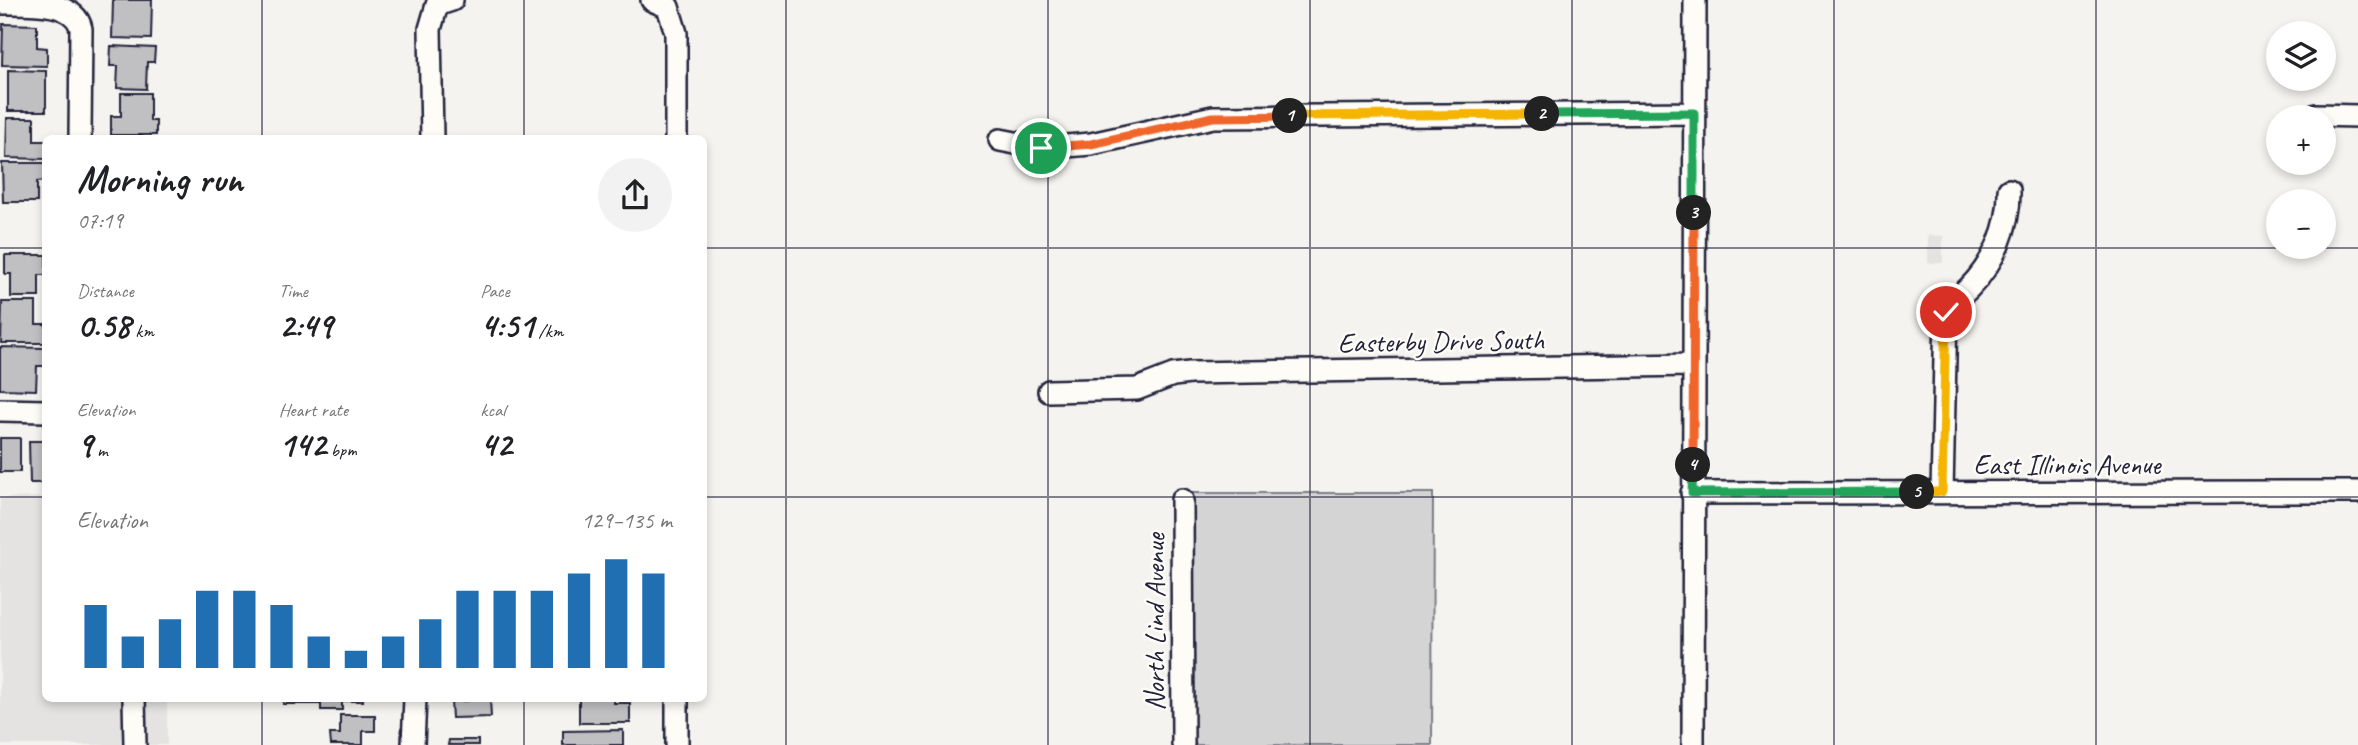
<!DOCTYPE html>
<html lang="en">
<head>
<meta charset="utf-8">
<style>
	body { margin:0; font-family:Caveat,sans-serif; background:#f2f2f2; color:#202124; height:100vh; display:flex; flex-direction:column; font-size:26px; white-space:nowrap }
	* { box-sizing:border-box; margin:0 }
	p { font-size:23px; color:#757577 }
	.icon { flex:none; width:38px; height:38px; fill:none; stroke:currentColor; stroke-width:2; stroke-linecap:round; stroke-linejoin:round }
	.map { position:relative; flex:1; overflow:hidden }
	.details { position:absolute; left:42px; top:135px; width:665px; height:567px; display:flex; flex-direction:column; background:#fff; border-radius:10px; box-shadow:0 4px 10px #0003 }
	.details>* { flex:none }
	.fabs { position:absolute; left:2266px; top:21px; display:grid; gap:14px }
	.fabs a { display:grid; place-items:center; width:70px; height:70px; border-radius:50%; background:#fff; box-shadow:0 4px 10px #0003; font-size:35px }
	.pin { position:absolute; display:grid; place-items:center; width:60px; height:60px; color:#fff; margin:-30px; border:4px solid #fff; border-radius:50%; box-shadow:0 2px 7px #0007 }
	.km { position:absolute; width:35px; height:35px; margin:-18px; border-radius:50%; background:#222; color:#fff; font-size:19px; line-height:35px; text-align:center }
	.round { display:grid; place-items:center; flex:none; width:74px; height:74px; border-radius:37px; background:#f2f2f2 }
	.summary { display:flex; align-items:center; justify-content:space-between; height:119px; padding:0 35px }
	h1 { font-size:38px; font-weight:600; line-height:52px }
	.figures { display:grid; grid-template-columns:repeat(3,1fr); gap:10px; height:119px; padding:7px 35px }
	.figures div { display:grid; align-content:center }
	.figures b { font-size:35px; font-weight:600 }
	.figures small { font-size:19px; font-weight:400 }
	.figures p { font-size:19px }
	.chart { height:196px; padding:14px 35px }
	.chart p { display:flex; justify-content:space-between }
	.chart svg { width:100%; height:126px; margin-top:7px; stroke:#1f6fb2; stroke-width:6 }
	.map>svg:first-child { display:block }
	.built { fill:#e4e3e2 }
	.green { fill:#d5d4d5; stroke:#7c7b88; stroke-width:2 }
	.building { fill:#c0bfc2; stroke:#22223b; stroke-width:2 }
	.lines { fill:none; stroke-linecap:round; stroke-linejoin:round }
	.minor-casing { stroke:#22223b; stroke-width:26 }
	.minor { stroke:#fdfcf7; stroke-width:21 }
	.split-1-casing { stroke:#fff; stroke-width:14 }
	.split-2-casing { stroke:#fff; stroke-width:14 }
	.split-3-casing { stroke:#fff; stroke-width:14 }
	.split-4-casing { stroke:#fff; stroke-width:14 }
	.split-5-casing { stroke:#fff; stroke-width:14 }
	.split-6-casing { stroke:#fff; stroke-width:14 }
	.split-1 { stroke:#f0652b; stroke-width:9 }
	.split-2 { stroke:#f5b400; stroke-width:9 }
	.split-3 { stroke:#22a559; stroke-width:9 }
	.split-4 { stroke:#f0652b; stroke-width:9 }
	.split-5 { stroke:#22a559; stroke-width:9 }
	.split-6 { stroke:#f5b400; stroke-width:9 }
	.grid { fill:none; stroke:#22223b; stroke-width:2; stroke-opacity:0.55 }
	.labels { text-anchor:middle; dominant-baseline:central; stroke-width:5; stroke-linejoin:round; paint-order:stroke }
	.street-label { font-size:28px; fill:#22223b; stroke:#fdfcf7 }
</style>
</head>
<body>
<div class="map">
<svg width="2358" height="745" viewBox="0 0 2358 745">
	<rect width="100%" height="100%" fill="#f4f3ef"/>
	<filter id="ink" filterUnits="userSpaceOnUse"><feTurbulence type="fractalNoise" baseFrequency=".0143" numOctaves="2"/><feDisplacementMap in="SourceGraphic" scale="14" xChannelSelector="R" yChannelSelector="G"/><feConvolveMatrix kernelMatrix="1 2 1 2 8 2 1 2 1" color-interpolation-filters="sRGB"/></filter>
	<g filter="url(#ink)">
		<!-- built -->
		<path class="built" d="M 1928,235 L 1943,236 L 1943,263 L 1928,263 Z
			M 45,497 L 46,698 L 167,698 L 167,745 L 0,745 L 0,498 Z"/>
		<!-- green -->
		<path class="green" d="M 1187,493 L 1433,493 L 1432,745 L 1185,745 Z"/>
		<!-- building -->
		<path class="building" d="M 113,0 L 152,0 L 151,39 L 112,38 Z
			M 3,24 L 37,25 L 37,47 L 47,48 L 47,66 L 2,65 Z
			M 111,46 L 155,48 L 154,62 L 147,62 L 146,89 L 117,88 L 118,66 L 110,66 Z
			M 8,70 L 46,71 L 46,111 L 8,111 Z
			M 121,93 L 150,93 L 150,121 L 156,121 L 156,135 L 111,135 L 111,116 L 121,116 Z
			M 7,118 L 34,118 L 34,141 L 46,141 L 46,159 L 6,158 Z
			M 2,163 L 46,163 L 46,181 L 37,182 L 37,202 L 3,202 Z
			M 5,255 L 46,255 L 46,275 L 39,275 L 39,297 L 11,297 L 11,274 L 5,274 Z
			M 2,302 L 36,302 L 36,324 L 46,324 L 46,343 L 1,343 Z
			M 0,347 L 45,348 L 45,366 L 37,366 L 36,390 L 0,389 Z
			M 0,438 L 20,438 L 20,472 L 0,472 Z
			M 29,441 L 46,441 L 46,483 L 30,483 Z
			M 283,698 L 363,698 L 363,701 L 342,701 L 342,710 L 321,710 L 321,704 L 283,704 Z
			M 466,698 L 490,698 L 491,717 L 452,718 L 451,701 L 467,701 Z
			M 579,698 L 614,698 L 614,703 L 630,703 L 630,723 L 579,723 Z
			M 340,715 L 375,715 L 375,731 L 363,731 L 363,745 L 331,745 L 330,734 L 340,734 Z
			M 623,730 L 623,745 L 563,745 L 563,731 Z
			M 449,740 L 478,740 L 478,745 L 448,745 Z"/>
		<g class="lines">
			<!-- minor casing -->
			<g class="minor-casing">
				<path id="minor" d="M 652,0 L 668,7 L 676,33 L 676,138
					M 0,3 C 27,3 76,0 81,29 L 80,138
					M 2316,115 L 2358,116
					M 432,138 L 430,29 L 437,5 L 452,0
					M 1000,140 L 1041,148 L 1091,144 L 1213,117 L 1694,113
					M 1049,391 L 1137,389 L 1173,375 L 1190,373 L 1693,365
					M 0,410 L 46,411
					M 1942,492 L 1946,312 C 1952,302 1961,296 1969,288 C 1994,263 2010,226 2009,190
					M 1692,493 L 2358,492
					M 1182,500 L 1183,745
					M 134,698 L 135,745
					M 677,698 L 677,745
					M 413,745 L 415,698
					M 1693,745 L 1695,0"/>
			</g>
			<!-- minor -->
			<use href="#minor" class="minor"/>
		</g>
	</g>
	<g class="lines" filter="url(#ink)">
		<!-- split-1 casing -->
		<g class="split-1-casing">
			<path id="split-1" d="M 1041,148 L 1091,144 L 1213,117 L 1290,116"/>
		</g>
		<!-- split-2 casing -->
		<g class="split-2-casing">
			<path id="split-2" d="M 1290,116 L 1542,114"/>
		</g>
		<!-- split-3 casing -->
		<g class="split-3-casing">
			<path id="split-3" d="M 1542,114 L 1694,113 L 1694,213"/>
		</g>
		<!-- split-4 casing -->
		<g class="split-4-casing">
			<path id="split-4" d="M 1693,465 L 1694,213"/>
		</g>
		<!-- split-5 casing -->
		<g class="split-5-casing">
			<path id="split-5" d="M 1693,465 L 1692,493 L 1917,492"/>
		</g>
		<!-- split-6 casing -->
		<g class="split-6-casing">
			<path id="split-6" d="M 1917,492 L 1942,492 L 1946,312"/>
		</g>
		<!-- split-1 -->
		<use href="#split-1" class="split-1"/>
		<!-- split-2 -->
		<use href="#split-2" class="split-2"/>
		<!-- split-3 -->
		<use href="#split-3" class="split-3"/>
		<!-- split-4 -->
		<use href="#split-4" class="split-4"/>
		<!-- split-5 -->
		<use href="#split-5" class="split-5"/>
		<!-- split-6 -->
		<use href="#split-6" class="split-6"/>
	</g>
	<!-- grid -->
	<path class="grid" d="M 262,0 L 262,138M 524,0 L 524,138M 786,0 L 786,745M 1048,0 L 1048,745M 1310,0 L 1310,745M 1572,0 L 1572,745M 1834,0 L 1834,745M 2096,0 L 2096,745M 0,248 L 46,248M 704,248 L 2358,248M 0,497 L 46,497M 704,497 L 2358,497M 262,698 L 262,745M 524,698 L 524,745"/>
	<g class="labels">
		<!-- street labels -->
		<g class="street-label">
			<text transform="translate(1441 341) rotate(-1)">Easterby Drive South</text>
			<text x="2067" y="464">East Illinois Avenue</text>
			<text transform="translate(1154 622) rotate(-90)">North Lind Avenue</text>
		</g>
	</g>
</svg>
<div class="fabs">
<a><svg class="icon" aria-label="layers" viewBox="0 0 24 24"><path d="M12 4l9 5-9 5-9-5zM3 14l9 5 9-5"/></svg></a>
<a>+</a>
<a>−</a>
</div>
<div class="pin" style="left:1041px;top:148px;background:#1e9e55"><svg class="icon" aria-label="arrive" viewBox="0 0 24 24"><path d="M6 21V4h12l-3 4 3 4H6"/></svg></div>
<div class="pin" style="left:1946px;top:312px;background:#d93025"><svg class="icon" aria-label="check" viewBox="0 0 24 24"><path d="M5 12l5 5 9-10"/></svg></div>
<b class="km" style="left:1290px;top:116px">1</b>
<b class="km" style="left:1542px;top:114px">2</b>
<b class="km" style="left:1694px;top:213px">3</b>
<b class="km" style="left:1693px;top:465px">4</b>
<b class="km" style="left:1917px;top:492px">5</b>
<section class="details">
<div class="summary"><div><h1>Morning run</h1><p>07:19</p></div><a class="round"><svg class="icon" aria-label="share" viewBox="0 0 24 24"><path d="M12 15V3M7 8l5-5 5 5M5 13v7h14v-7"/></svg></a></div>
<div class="figures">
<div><p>Distance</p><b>0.58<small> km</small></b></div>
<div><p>Time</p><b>2:49</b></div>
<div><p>Pace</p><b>4:51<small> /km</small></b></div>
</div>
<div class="figures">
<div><p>Elevation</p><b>9<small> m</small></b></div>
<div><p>Heart rate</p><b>142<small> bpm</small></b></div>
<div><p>kcal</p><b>42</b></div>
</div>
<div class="chart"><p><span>Elevation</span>129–135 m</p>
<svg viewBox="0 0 160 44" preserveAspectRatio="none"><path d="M5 44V22M15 44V33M25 44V27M35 44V17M45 44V17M55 44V22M65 44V33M75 44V38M85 44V33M95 44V27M105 44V17M115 44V17M125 44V17M135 44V11M145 44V6M155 44V11"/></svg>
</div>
</section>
</div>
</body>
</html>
